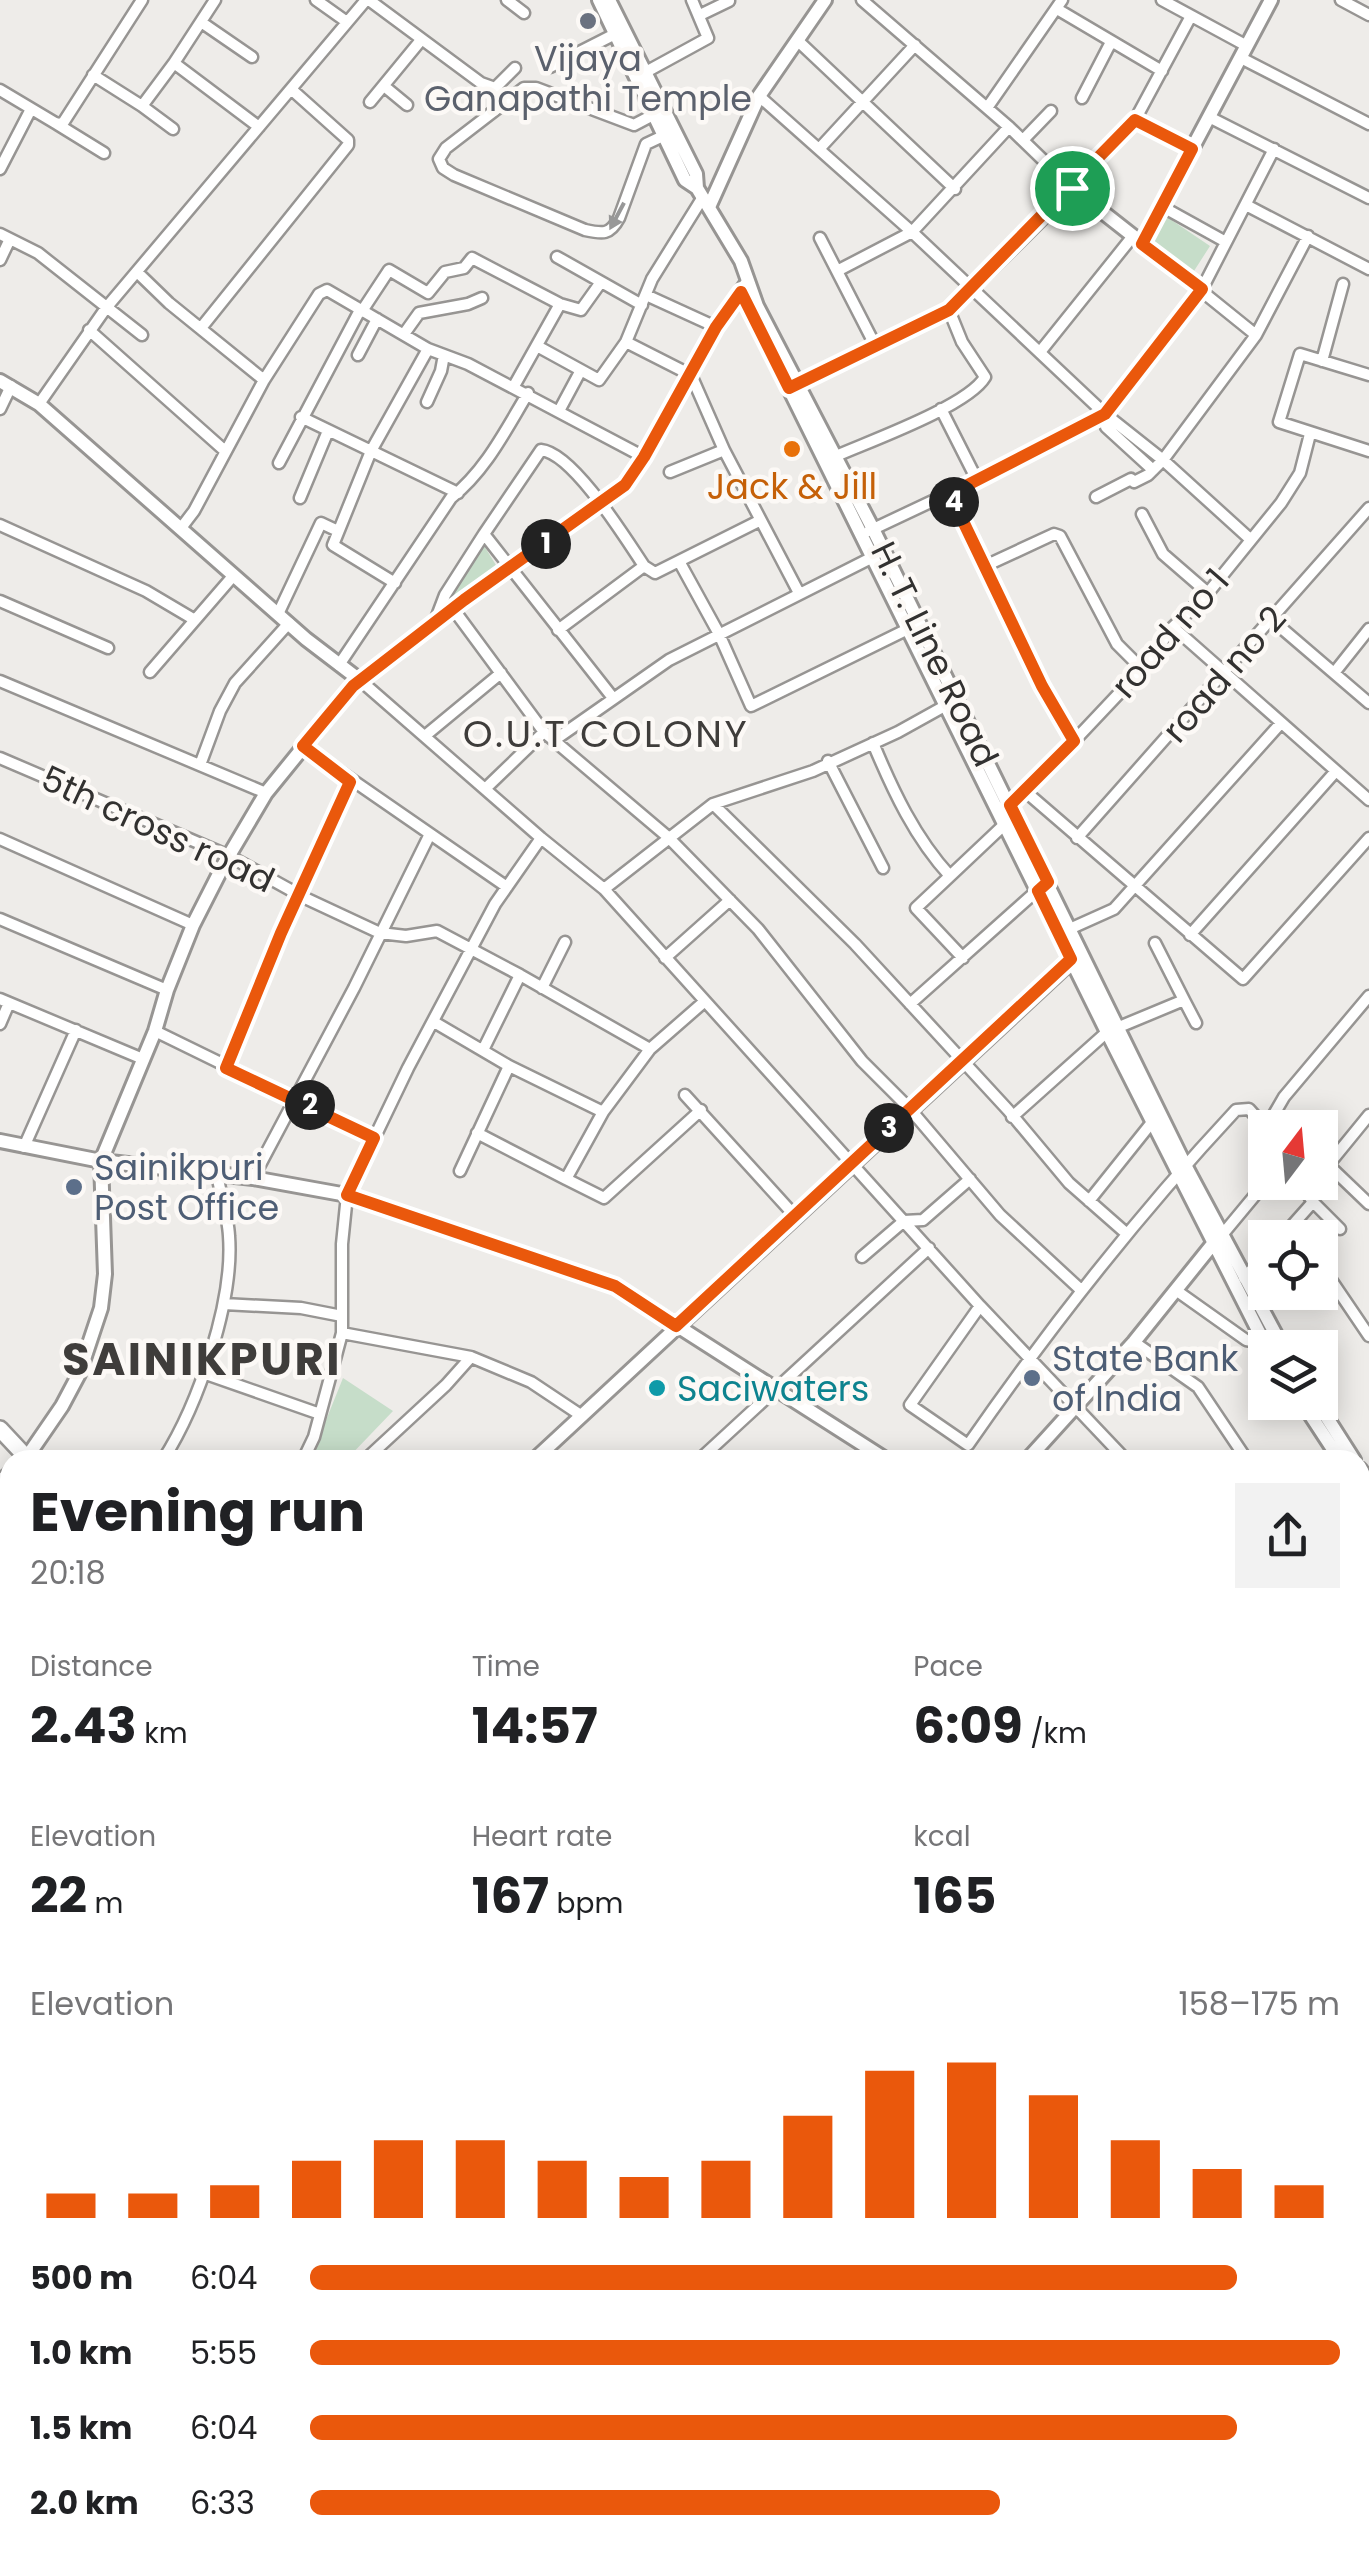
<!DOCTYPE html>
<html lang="en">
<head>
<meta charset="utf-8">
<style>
	body { margin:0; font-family:Poppins,sans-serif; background:#f2f2f2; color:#202124; height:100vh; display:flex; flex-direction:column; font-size:38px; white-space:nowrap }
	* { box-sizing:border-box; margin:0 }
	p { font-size:32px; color:#757577 }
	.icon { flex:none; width:55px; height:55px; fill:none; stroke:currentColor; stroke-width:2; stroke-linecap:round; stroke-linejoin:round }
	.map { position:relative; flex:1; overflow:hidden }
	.side { position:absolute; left:0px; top:1450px; width:1370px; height:1110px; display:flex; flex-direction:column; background:#fff; border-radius:30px 30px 0 0; box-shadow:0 5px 25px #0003 }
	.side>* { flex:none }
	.needle { width:65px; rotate:16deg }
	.tools { position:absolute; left:1248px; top:1110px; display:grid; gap:20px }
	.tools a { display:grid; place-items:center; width:90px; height:90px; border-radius:0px; background:#fff; box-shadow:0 5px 25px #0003; font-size:50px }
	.pin { position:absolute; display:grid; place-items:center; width:85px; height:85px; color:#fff; margin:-42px; border:5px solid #fff; border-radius:50%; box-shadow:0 2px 10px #0007 }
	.km { position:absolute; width:50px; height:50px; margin:-25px; border-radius:50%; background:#222; color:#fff; font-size:28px; line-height:50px; text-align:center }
	.round { display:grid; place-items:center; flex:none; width:105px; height:105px; border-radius:0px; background:#f2f2f2 }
	.overview { display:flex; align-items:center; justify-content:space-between; height:170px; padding:0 30px }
	h1 { font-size:55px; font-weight:700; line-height:75px }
	.metrics { display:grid; grid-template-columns:repeat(3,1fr); gap:15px; height:170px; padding:10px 30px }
	.metrics div { display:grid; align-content:center }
	.metrics b { font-size:50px; font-weight:700 }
	.metrics small { font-size:28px; font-weight:400 }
	.metrics p { font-size:28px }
	.chart { height:280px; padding:20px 30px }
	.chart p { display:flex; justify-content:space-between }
	.chart svg { width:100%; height:180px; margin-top:10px; stroke:#ea580c; stroke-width:6 }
	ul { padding:0 30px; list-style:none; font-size:32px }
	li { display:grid; grid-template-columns:160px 120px 1fr; align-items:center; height:75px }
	li i { height:25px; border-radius:12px; background:#ea580c }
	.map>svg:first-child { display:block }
	.green { fill:#c6ddc9 }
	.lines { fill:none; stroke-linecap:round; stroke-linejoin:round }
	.minor-casing { stroke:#979593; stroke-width:15 }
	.tertiary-casing { stroke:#979593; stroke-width:18 }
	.secondary-casing { stroke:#979593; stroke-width:20 }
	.minor { stroke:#fff; stroke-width:10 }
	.tertiary { stroke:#fff; stroke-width:12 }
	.secondary { stroke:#fff; stroke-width:15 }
	.oneway { fill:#989898 }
	.route-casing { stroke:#fff; stroke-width:20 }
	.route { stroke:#ea580c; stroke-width:12 }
	.worship-dot { fill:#6b7280; stroke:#fcf9f6; stroke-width:4 }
	.food-dot { fill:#e8710a; stroke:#fcf9f6; stroke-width:4 }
	.service-dot { fill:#5c6f8a; stroke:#fcf9f6; stroke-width:4 }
	.culture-dot { fill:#0f9aa8; stroke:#fcf9f6; stroke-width:4 }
	.labels { text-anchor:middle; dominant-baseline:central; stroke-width:9; stroke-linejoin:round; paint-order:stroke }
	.worship-label { font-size:35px; fill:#5b616d; stroke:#fcf9f6 }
	.food-label { font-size:35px; fill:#c56008; stroke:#fcf9f6 }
	.street-label { font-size:35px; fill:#323130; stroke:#fcf9f6 }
	.service-label { font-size:35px; fill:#4e5e75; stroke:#fcf9f6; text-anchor:start }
	.culture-label { font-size:35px; fill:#0d838f; stroke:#fcf9f6; text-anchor:start }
	.neighbourhood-label { font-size:38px; letter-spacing:2.5px; fill:#3f3d3b; stroke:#fcf9f6 }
	.district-label { font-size:45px; font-weight:bold; letter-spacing:2.5px; fill:#3f3d3b; stroke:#fcf9f6 }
</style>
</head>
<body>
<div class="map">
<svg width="1369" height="2560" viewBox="0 0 1369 2560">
	<rect width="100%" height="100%" fill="#eeece9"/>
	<!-- green -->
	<path class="green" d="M 1167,217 L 1210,246 L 1194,271 L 1151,241 Z
		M 483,544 L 499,570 L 444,610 L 448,597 Z
		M 343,1378 L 393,1411 L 346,1460 L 310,1460 Z"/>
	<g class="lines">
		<!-- minor casing -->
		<g class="minor-casing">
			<path id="minor" d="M 316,0 L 347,22
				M 369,0 L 481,83 L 495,88 L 515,68
				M 507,0 L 524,13
				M 862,0 L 1009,127 L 1072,188 L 1135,120 L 1191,16
				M 1162,0 L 1247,46
				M 1341,0 L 1369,15
				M 1057,9 L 1162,71
				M 700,15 L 729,1
				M 201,22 L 252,57
				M 797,40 L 955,189
				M 1241,58 L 1369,124
				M 174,63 L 215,0
				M 550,67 L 621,31
				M 644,73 L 708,38 L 692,0
				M 93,75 L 142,106 L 174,63 L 259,127
				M 384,86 L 407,105
				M 0,90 L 57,124 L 63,123 L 142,0
				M 759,96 L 912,232 L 1105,414 L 1163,460 L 1250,539
				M 1082,98 L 1111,42
				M 370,102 L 421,40
				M 142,106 L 173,129
				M 987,108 L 1062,0
				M 653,115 L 634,125 L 536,88 L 524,88 L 446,148 L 439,159 L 443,168 L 454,175 L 585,230 C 603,234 610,235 619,218 L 646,144 L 663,136
				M 1209,117 L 1369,198
				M 1135,120 L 1191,149
				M 57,124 L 104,153
				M 1023,140 L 1051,111
				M 820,148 L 915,45
				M 0,169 L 31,109
				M 1246,205 L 1369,269
				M 1161,206 L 1226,242
				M 0,234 L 38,253 L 142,335
				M 820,238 L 876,347
				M 1142,243 L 1256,335
				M 557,257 L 642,305
				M 0,260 L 10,239
				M 837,271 L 912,232 L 1009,127
				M 137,272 L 169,303 L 264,380
				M 646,295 L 716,327
				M 362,311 L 389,270 L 428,293 L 445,272 L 464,268 L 472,258 L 560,304 L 581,310 L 601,282
				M 201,328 L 348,145 L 348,140 L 291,89
				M 89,330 L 224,450
				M 404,334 L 419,313 L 468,304 L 482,298
				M 626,342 L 691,375 L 724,450 L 799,593
				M 537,346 L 599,380 L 626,342 L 652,279 L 703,197
				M 1040,352 L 1133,236
				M 358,355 L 377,319
				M 1322,361 L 1343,284
				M 1369,375 L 1300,354 L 1279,422 L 1369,451
				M 514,386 L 560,304
				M 427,402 L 441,371 L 444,355
				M 39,404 L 106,308 L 366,0
				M 0,409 L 11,386
				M 941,409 L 977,480
				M 559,411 L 581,370
				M 301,417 L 458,493
				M 1113,420 L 1106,427 L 1153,470
				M 836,456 C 870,441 968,406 985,377 L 962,342 L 949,310
				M 279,463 L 360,310
				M 670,472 L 724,450
				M 950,493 L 1042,686 L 1074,741
				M 1096,497 L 1131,479 L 1134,482 L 1148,475 L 1163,460 L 1256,335 L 1308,236
				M 300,498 L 328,431
				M 1142,514 L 1163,554 L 1208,593
				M 0,525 L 146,591 L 195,620
				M 181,528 L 194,511 L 264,380 L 319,294 L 327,290 L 428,349 L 468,364 L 644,457
				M 869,531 L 977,480 L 1105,414 L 1202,289 L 1274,149
				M 680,563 L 719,634 L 751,706 L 912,627
				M 985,566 L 1054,534 L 1060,536 L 1117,644 L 1142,669
				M 395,583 L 333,545 L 371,451 L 428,349
				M 0,601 L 108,648
				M 454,610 L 544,732 L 668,837 L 758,929 L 862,1061 L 910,1109 L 1000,1215 L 1081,1290
				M 278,614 L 321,523 L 338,531
				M 1272,620 L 1369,703
				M 434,624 L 445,595 L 484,534
				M 1173,627 L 1369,800
				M 558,630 L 644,566
				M 339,665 L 451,498 C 486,470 505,431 528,393
				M 150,672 L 234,575
				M 1334,673 L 1369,629
				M 0,681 L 266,793
				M 361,681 L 541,838 L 604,889 L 980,1306 L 1126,1460
				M 613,698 L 484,534 L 541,450 C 573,453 626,539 644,566 L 655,573 L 759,521
				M 426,735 L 501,673
				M 556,739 L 669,660 L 875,556
				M 873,743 C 893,791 915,838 950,876 L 916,908 L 963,958
				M 303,746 L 507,887
				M 0,758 L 229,856 L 305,898 L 380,933 L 406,936 L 437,931 L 520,975 L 483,1050
				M 828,761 L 883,868
				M 200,765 L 220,711 L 235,683 L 289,623
				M 486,788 L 544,732
				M 1026,792 L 1243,979 L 1369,838
				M 713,804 L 855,944 L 1008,1110 L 1069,1183 L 1127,1234
				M 1004,808 L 1026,792 L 1142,669 L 1173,627 L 1208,593 L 1281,503 L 1300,473 L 1310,434
				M 1077,838 L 1369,508
				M 0,839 L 193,925
				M 950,876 L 1005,824
				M 604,889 L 713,804 L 813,771 L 898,732 L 952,702
				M 0,919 L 167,990
				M 1065,931 L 1114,909 L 1281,723
				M 1190,935 L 1336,771
				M 1155,943 L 1184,1000
				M 665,958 L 730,900
				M 520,975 L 650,1049
				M 542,988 L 565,942
				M 0,999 L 143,1059
				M 910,1004 L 1040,888
				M 434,1022 L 509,1066 L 603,1112 L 566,1179 L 477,1133
				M 0,1024 L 9,1003
				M 155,1031 L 374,1138
				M 226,1068 L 281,933 L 351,782
				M 685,1095 L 795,1216
				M 603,1112 L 650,1049 L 705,1001
				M 1012,1117 L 1107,1032 L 1184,1000 L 1196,1023
				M 1270,1117 L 1283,1128
				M 1266,1128 L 1284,1097 L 1369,996
				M 24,1147 L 76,1030
				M 1320,1157 L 1369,1204
				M 1329,1164 L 1369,1115
				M 460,1171 L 509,1066
				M 253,1178 L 354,988 L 429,836
				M 566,1179 L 604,1198 L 701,1110
				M 1299,1182 L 1313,1202 L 1340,1229
				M 1089,1201 L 1157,1116
				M 1222,1235 L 1266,1182
				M 1281,1238 L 1313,1202
				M 862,1257 L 904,1221 L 923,1220 L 970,1179
				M 1325,1271 L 1369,1336
				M 1244,1278 L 1265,1255
				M 1177,1291 L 1246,1340 L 1269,1344
				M 224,1304 L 301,1308 L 342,1316
				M 980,1306 L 910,1405 L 968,1445 C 1050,1327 1138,1215 1236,1110 L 1249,1109 L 1266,1128
				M 342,1333 L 471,1357 L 531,1382 L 582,1416
				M 1134,1342 L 1198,1387 L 1247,1460
				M 203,1373 L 320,1414
				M 163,1460 C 198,1405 234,1302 229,1236 C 228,1216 221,1195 217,1175
				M 303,1460 L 314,1437 L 342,1333 L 342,1244 L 347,1195 L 408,1068 L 495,904 L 541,838
				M 365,1460 L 446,1385 L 471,1357
				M 699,1460 L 929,1248
				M 0,1480 L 10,1471
				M 1360,1540 L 1369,1534
				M 0,1569 L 10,1579
				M 0,1687 L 10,1698
				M 0,1713 L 10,1703
				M 0,1806 L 1,1807
				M 1360,1835 L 1369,1848
				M 0,1902 L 10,1901
				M 1360,1998 L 1369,1998
				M 1360,2100 L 1369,2103
				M 0,2101 L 10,2075
				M 1360,2183 L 1369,2168
				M 0,2206 L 10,2208
				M 1360,2206 L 1369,2212
				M 0,2317 L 10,2319
				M 1360,2374 L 1369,2383
				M 1360,2410 L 1369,2403
				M 0,2455 L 10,2430
				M 0,2526 L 10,2528
				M 707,2550 L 783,2560
				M 1232,2550 L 1240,2560
				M 62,2560 L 67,2550
				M 126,2560 L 128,2550
				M 286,2560 L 289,2550
				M 355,2560 L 357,2550
				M 431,2560 L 433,2550
				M 499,2560 L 501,2550
				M 571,2560 L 573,2550
				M 627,2560 L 628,2550
				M 660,2560 L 662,2550
				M 691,2560 L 692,2550
				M 831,2560 L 832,2550
				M 905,2560 L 908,2550"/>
		</g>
		<!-- tertiary casing -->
		<g class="tertiary-casing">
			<path id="tertiary" d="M 599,0 L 685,180 L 697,188
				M 609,0 L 696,174 L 697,188 L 741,261 L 757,306 L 873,529 L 1185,1165 L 1283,1348
				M 709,207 L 759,96 L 825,0
				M 764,338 L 1107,1032 L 1267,1348
				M 0,381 L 39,404 L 306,639 L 361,681
				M 792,386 L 949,310 L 1072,188 L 1142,243 L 1271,0
				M 0,1141 L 101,1161 L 253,1178 L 347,1195 L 615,1286 L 887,1460
				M 1302,1402 L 1340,1460
				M 1317,1402 L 1354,1460
				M 27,1457 L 62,1406 L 79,1374 L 101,1308 L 105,1274 L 101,1161 L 155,1031 L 167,990 L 193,925 L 224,864 L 266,793 L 353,686 L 464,600 L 625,485 L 644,457 L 716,327 L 747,283
				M 534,1460 L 1075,958
				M 1027,1460 L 1134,1342 L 1216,1240
				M 1360,1469 L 1369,1482
				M 1360,1489 L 1369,1502
				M 1360,1641 L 1369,1634
				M 218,2560 L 223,2550"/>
		</g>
		<!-- secondary casing -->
		<g class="secondary-casing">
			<path id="secondary" d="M 0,1429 L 29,1460
				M 0,2357 L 10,2359
				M 0,2376 L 10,2379
				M 1030,2550 L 1039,2560
				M 1057,2550 L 1066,2560"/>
		</g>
		<!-- minor -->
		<use href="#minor" class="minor"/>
		<!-- tertiary -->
		<use href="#tertiary" class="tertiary"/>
		<!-- secondary -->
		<use href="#secondary" class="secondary"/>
	</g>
	<!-- one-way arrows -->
	<defs><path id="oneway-solid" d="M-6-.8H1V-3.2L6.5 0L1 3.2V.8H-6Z" transform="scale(2.5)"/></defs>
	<use class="oneway" href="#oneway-solid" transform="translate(617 216) rotate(118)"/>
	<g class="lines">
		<!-- route casing -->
		<g class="route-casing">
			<path id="route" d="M 1135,120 L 1192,149 L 1142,244 L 1202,289 L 1105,414 L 950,494 L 1042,686 L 1074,741 L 1010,805 L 1048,882 L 1038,891 L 1071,959 L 676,1326 L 615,1286 L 347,1195 L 374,1138 L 226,1068 L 281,933 L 350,782 L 303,746 L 353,686 L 464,600 L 625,485 L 644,457 L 716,327 L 741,292 L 789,388 L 949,310 Z"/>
		</g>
		<!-- route -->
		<use href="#route" class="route"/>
	</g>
	<!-- markers -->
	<circle class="worship-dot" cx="588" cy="21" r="10"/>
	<circle class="food-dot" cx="792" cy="449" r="10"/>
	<g class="service-dot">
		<circle cx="74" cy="1187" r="10"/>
		<circle cx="1032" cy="1378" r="10"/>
	</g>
	<circle class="culture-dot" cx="657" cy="1388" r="10"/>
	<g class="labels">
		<!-- worship labels -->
		<g class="worship-label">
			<text x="588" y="58">Vijaya<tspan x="588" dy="40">Ganapathi Temple</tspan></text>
		</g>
		<!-- food labels -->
		<g class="food-label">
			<text x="792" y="486">Jack &amp; Jill</text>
		</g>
		<!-- street labels -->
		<g class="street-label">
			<text transform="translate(1170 633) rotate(-49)">road no 1</text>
			<text transform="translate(935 654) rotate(64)">H. T. Line Road</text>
			<text transform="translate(1224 674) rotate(-49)">road no 2</text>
			<text transform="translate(158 829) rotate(25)">5th cross road</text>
		</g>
		<!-- service labels -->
		<g class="service-label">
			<text x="94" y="1167">Sainikpuri<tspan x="94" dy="40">Post Office</tspan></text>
			<text x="1052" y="1358">State Bank<tspan x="1052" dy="40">of India</tspan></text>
		</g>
		<!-- culture labels -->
		<g class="culture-label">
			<text x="677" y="1388">Saciwaters</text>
		</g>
		<!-- neighbourhood labels -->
		<g class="neighbourhood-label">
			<text x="606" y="733">O.U.T COLONY</text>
		</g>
		<!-- district labels -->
		<g class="district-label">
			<text x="202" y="1359">SAINIKPURI</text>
		</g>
	</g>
</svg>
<div class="tools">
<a><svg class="needle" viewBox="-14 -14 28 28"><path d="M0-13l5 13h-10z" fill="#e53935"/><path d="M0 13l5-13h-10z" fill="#757577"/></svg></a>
<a><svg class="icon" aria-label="locate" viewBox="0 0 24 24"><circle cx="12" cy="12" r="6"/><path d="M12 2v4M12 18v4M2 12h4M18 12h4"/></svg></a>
<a><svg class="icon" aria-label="layers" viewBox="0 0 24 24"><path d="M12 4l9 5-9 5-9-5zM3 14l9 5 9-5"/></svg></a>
</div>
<div class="pin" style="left:1072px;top:188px;background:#1e9e55"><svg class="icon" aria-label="arrive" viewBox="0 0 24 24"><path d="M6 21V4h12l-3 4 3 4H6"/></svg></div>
<b class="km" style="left:546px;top:544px">1</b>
<b class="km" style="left:310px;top:1105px">2</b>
<b class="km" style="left:889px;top:1128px">3</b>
<b class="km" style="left:954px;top:502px">4</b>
<section class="side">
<div class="overview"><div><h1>Evening run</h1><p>20:18</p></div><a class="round"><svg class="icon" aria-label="share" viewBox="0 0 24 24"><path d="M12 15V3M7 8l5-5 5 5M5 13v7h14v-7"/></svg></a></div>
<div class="metrics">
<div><p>Distance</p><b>2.43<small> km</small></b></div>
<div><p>Time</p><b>14:57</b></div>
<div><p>Pace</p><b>6:09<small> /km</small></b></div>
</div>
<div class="metrics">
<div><p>Elevation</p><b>22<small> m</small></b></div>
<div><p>Heart rate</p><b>167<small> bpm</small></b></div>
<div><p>kcal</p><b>165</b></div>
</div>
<div class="chart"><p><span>Elevation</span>158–175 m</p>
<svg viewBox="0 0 160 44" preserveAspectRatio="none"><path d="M5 44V38M15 44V38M25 44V36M35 44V30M45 44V25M55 44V25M65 44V30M75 44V34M85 44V30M95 44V19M105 44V8M115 44V6M125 44V14M135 44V25M145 44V32M155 44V36"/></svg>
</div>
<ul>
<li><b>500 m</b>6:04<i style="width:90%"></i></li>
<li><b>1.0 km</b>5:55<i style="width:100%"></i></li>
<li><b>1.5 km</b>6:04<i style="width:90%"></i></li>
<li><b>2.0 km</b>6:33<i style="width:67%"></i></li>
</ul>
</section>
</div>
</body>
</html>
